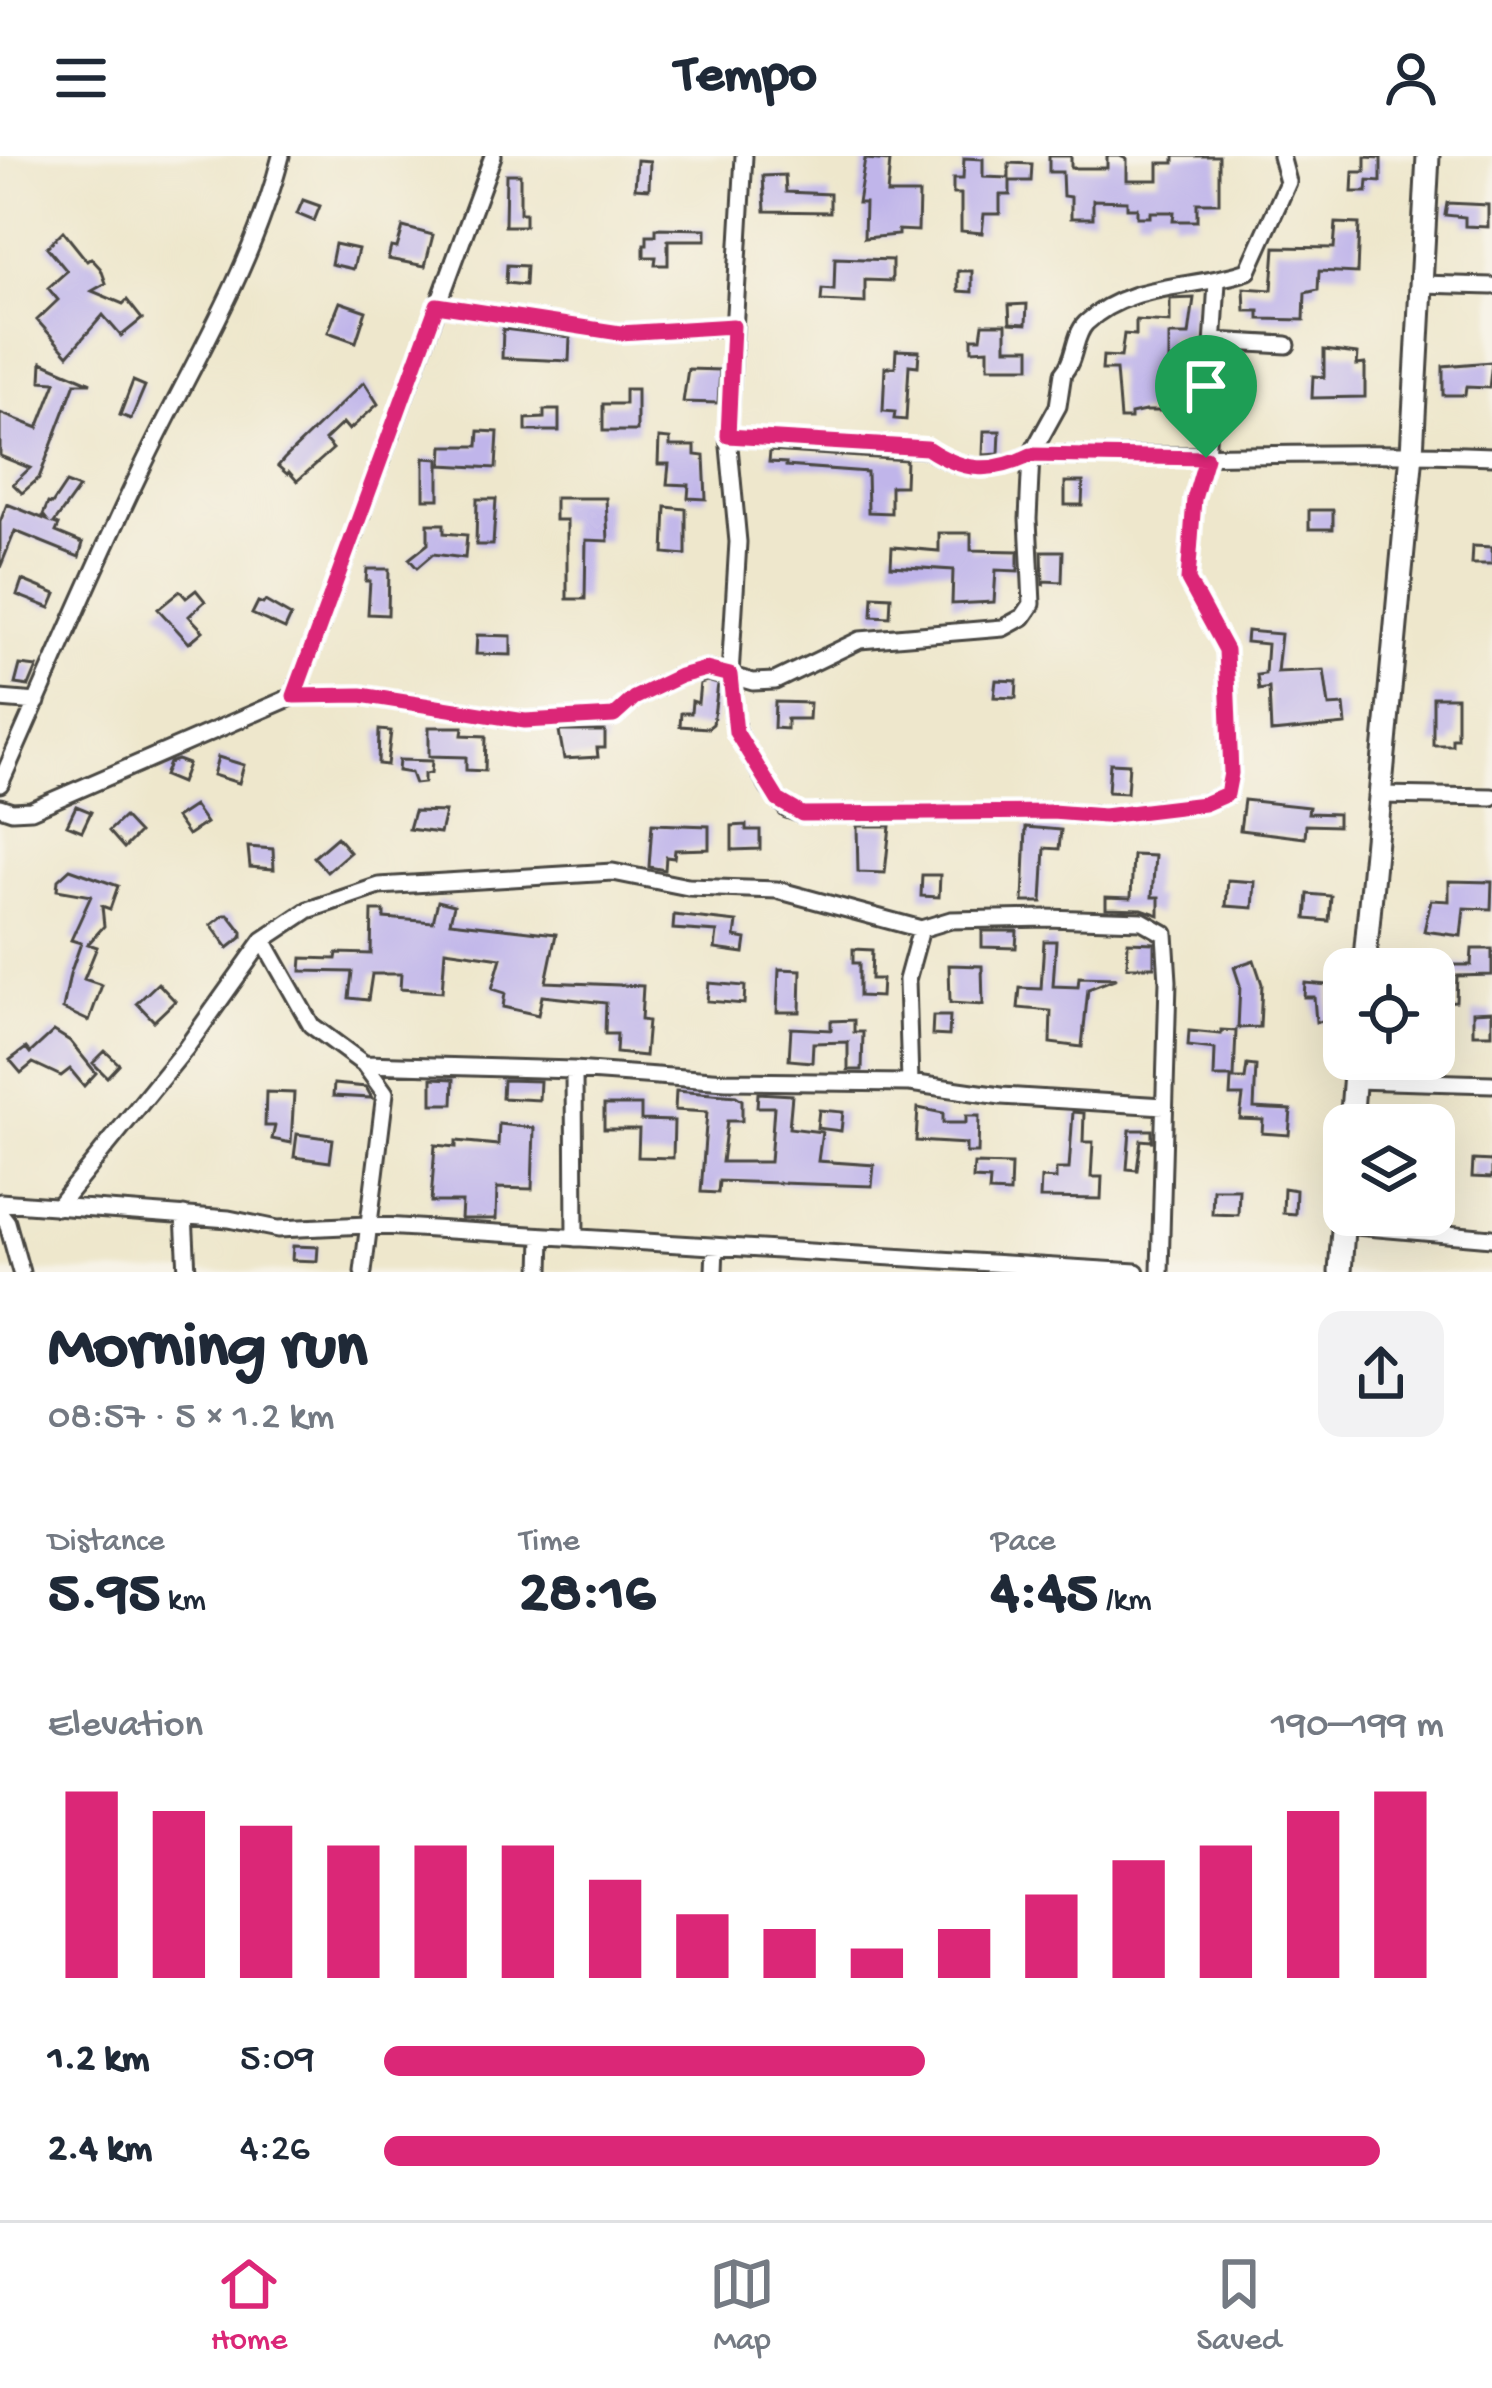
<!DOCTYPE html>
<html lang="en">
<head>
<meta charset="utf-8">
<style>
	body { margin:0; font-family:"Gochi Hand",sans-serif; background:#f2f2f3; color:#1f2937; height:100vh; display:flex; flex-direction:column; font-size:45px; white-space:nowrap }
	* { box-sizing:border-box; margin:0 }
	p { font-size:39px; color:#747a83 }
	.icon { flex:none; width:66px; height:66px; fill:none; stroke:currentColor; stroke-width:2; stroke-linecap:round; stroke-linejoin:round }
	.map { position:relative; height:1116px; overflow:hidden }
	.drawer { display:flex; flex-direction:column; background:#fff; flex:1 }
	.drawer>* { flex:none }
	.tools { position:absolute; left:1323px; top:792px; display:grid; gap:24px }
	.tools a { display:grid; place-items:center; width:132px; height:132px; border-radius:24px; background:#fff; box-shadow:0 12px 48px #0002; font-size:60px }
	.pin { position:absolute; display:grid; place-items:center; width:102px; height:102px; color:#fff; margin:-123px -51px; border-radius:50% 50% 50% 0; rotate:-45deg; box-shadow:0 0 12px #0007 }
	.pin .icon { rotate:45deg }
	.round { display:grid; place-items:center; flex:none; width:126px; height:126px; border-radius:24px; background:#f2f2f3 }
	.overview { display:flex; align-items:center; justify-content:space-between; height:204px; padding:0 48px }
	h1 { font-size:66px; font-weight:700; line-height:90px }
	.metrics { display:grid; grid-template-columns:repeat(3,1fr); gap:18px; height:204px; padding:12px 48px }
	.metrics div { display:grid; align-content:center }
	.metrics b { font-size:60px; font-weight:700 }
	.metrics small { font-size:33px; font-weight:400 }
	.metrics p { font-size:33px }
	.chart { height:336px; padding:24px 48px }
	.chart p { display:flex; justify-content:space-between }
	.chart svg { width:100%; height:216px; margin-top:12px; stroke:#db2777; stroke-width:6 }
	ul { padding:0 48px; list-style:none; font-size:39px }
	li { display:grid; grid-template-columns:192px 144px 1fr; align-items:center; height:90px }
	li i { height:30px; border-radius:15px; background:#db2777 }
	header { display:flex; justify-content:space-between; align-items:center; height:156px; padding:0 48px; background:#fff; font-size:54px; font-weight:700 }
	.tabs { display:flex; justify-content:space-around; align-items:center; height:168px; border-top:3px solid #e0e1e3; background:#fff; font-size:33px; color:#747a83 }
	.tabs a { display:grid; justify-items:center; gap:6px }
	.tabs .selected { color:#db2777 }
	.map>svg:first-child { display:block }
	.building { fill:#c0b5ea }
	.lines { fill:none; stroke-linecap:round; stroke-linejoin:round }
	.street-casing { stroke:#484743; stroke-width:21 }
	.secondary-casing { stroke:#484743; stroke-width:27 }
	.street { stroke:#fff; stroke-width:15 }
	.secondary { stroke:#fff; stroke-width:21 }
	.route-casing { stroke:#fff; stroke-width:24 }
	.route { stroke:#db2777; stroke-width:15 }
</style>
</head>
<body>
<header><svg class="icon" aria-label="menu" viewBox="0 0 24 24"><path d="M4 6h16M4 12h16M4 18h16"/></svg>Tempo<svg class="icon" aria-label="person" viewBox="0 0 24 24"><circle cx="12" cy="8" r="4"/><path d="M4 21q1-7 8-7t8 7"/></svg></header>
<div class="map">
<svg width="1492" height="1116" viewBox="0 0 1492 1116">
	<rect width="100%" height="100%" fill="#f7f3e8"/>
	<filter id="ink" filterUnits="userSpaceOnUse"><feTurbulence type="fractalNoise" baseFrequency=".00833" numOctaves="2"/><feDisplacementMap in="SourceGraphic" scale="24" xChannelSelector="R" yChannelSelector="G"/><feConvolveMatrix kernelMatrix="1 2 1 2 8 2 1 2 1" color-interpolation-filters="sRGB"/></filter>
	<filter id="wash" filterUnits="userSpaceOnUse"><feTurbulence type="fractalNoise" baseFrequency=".004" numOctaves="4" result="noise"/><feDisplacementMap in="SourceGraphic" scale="48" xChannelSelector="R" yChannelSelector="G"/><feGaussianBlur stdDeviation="2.7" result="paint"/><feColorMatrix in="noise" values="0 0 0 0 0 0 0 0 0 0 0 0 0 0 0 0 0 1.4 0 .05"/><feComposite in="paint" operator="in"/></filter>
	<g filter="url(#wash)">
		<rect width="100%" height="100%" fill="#eee7cc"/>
		<g id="blocks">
			<!-- building -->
			<path class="building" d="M 1049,0 L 1071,0 L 1071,12 L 1107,12 L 1107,0 L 1120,0 L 1127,3 L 1127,24 L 1158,24 L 1158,7 L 1174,7 L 1174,0 L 1219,0 L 1219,47 L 1197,47 L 1197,65 L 1173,65 L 1174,56 L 1150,56 L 1150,61 L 1137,61 L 1137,52 L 1127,52 L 1127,45 L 1093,44 L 1093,62 L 1071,62 L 1071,41 L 1063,40 L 1062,16 L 1049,16 Z
				M 1365,1 L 1381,2 L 1381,26 L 1368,25 L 1367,36 L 1352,36 L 1353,16 L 1365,16 Z
				M 964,2 L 983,3 L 983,21 L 1009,22 L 1009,7 L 1032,8 L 1031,25 L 1010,25 L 1010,39 L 1000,39 L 1000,58 L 984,58 L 982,77 L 961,75 L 961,38 L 953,38 L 953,23 L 963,23 Z
				M 865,3 L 890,5 L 887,38 L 919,38 L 918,75 L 898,74 L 898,79 L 864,82 L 865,47 L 858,47 Z
				M 637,4 L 650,5 L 649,33 L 635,32 Z
				M 506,18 L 520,18 L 520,57 L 525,57 L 525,70 L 505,70 Z
				M 785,19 L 786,36 L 830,38 L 830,56 L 765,55 L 763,20 Z
				M 303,44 L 320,50 L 314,65 L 297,58 Z
				M 1447,47 L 1488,49 L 1488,71 L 1465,70 L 1465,61 L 1445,59 Z
				M 1336,67 L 1359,68 L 1357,117 L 1319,115 L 1318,134 L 1305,137 L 1304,164 L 1259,163 L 1259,155 L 1245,155 L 1244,132 L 1272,134 L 1275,91 L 1334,92 Z
				M 403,71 L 433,79 L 425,110 L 388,103 L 391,91 L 397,92 Z
				M 656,72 L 706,73 L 706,84 L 668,84 L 668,109 L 655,109 L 656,101 L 644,101 L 644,88 L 647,88 L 647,79 L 656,79 Z
				M 63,75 L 87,105 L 91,102 L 101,113 L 106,127 L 92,135 L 123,148 L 127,144 L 142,163 L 121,180 L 103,159 L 68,199 L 37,164 L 58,144 L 48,132 L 67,115 L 47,91 Z
				M 335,88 L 358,93 L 353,113 L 331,108 Z
				M 835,102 L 892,104 L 892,125 L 865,124 L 865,147 L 821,145 L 822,133 L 834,134 Z
				M 507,109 L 526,110 L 525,129 L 506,127 Z
				M 958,115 L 972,115 L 972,136 L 958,135 Z
				M 1194,142 L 1189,179 L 1169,179 L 1169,205 L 1183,205 L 1182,249 L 1177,249 L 1177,255 L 1145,255 L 1131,258 L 1131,263 L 1120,263 L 1116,214 L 1102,214 L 1103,200 L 1121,201 L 1124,178 L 1136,179 L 1136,164 L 1170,166 L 1170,143 Z
				M 340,146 L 366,155 L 356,186 L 328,176 Z
				M 1027,148 L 1026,168 L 1010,167 L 1009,149 Z
				M 983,168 L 1006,168 L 1006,192 L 1030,192 L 1030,211 L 988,211 L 988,193 L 972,194 L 972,182 L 981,182 Z
				M 503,173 L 570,181 L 569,205 L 502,202 Z
				M 896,194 L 919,195 L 918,210 L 909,209 L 906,264 L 894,263 L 895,256 L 883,255 L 885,211 L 895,211 Z
				M 1324,194 L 1358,198 L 1357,209 L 1365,208 L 1365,241 L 1312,242 L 1313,220 L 1324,221 Z
				M 42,206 L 91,227 L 75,227 L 39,322 L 22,337 L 13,328 L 30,312 L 0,300 L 0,257 L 38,272 L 56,226 L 41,225 Z
				M 1492,206 L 1489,232 L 1466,231 L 1465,239 L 1443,239 L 1443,210 Z
				M 688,213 L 720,214 L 718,247 L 683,246 Z
				M 1224,218 L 1238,219 L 1237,239 L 1223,238 Z
				M 133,225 L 145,230 L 131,263 L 120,259 Z
				M 364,226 L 378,248 L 349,274 L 343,267 L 325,284 L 333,293 L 297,325 L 289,316 L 287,318 L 278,310 L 284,303 Z
				M 625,233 L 637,233 L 637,275 L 603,275 L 603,248 L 625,248 Z
				M 544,254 L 559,254 L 559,275 L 526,275 L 526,263 L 544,262 Z
				M 479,275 L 498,276 L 496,312 L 442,309 L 443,290 L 478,290 Z
				M 984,275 L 1000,275 L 999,298 L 983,299 Z
				M 659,282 L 670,283 L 670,290 L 695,290 L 695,299 L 704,300 L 706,343 L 688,342 L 689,329 L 667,328 L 669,308 L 658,308 Z
				M 770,295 L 906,304 L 905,330 L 891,330 L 891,357 L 868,356 L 867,316 L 786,310 L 786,307 L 769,306 Z
				M 424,302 L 439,303 L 439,343 L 424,343 Z
				M 1065,326 L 1083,326 L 1082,349 L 1065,349 Z
				M 66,327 L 79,332 L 54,367 L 59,369 L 56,376 L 83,387 L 79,401 L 15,375 L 0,412 L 0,366 L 7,348 L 47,364 L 43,359 L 48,347 L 52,348 Z
				M 555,342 L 606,342 L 608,385 L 586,384 L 585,443 L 567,443 L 567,364 L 555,364 Z
				M 477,343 L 496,343 L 493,389 L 476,389 Z
				M 666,351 L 686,353 L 686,399 L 664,397 Z
				M 1309,354 L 1333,354 L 1333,373 L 1309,373 Z
				M 428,368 L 444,368 L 444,377 L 467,379 L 465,402 L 433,398 L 417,412 L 409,403 L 428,388 Z
				M 939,377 L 971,377 L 971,394 L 1018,395 L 1018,415 L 996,414 L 994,446 L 952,448 L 953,414 L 891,410 L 892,391 L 939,395 Z
				M 1473,390 L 1492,391 L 1492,408 L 1472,408 Z
				M 1042,395 L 1063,395 L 1062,426 L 1044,425 L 1043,430 Z
				M 367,413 L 389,413 L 388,459 L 368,458 L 370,425 L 366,425 Z
				M 22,424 L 56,438 L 50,452 L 17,439 Z
				M 196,434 L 205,445 L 189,460 L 203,475 L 189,487 L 158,453 L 180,435 L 186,442 Z
				M 873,440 L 891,441 L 890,461 L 872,460 Z
				M 265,445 L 291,460 L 285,473 L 252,458 L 258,446 L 263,448 Z
				M 1247,475 L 1281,478 L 1277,516 L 1324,514 L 1329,550 L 1344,549 L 1346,569 L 1271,576 L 1269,532 L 1259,534 L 1257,519 L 1265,518 L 1267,488 L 1246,486 Z
				M 477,479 L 511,480 L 511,499 L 476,498 Z
				M 20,509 L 37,511 L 29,530 L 15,528 Z
				M 996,524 L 1017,525 L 1016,542 L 994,541 Z
				M 707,525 L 718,528 L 713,568 L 708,572 L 680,570 L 681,557 L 691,557 L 692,545 L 698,547 L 700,527 Z
				M 1433,541 L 1457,541 L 1457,582 L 1452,582 L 1452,589 L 1433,589 Z
				M 775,546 L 810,547 L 809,563 L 787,563 L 787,573 L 774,572 Z
				M 429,571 L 463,571 L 462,579 L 486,580 L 485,615 L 466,614 L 466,601 L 429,600 Z
				M 379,574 L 391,575 L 387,609 L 378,608 Z
				M 559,575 L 605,575 L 605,592 L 597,592 L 598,601 L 564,603 Z
				M 218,601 L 244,609 L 239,627 L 213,619 Z
				M 177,604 L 188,608 L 181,627 L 164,620 L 169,607 Z
				M 399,604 L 432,605 L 431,617 L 424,618 L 424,627 L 415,628 L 411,617 L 398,615 Z
				M 1110,607 L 1129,608 L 1127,637 L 1108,636 Z
				M 1244,644 L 1309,651 L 1308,657 L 1338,658 L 1338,670 L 1306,669 L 1305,682 L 1240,674 Z
				M 76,650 L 91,656 L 82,675 L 67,669 Z
				M 194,650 L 206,667 L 188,679 L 176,662 Z
				M 414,655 L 445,656 L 440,677 L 409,673 Z
				M 124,661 L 139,677 L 124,692 L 109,675 Z
				M 652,668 L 709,670 L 709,693 L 675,694 L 674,702 L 666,701 L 665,714 L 649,711 Z
				M 746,669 L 746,674 L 760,674 L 760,693 L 732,694 L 732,670 Z
				M 857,670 L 890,670 L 885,717 L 858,716 Z
				M 1026,671 L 1061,674 L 1059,693 L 1045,692 L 1042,746 L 1023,746 Z
				M 337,681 L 350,696 L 327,716 L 314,701 Z
				M 248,691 L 273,693 L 274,713 L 250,711 Z
				M 1133,699 L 1155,700 L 1152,741 L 1159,741 L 1159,759 L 1142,753 L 1106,752 L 1106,741 L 1131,742 Z
				M 70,713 L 118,730 L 110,753 L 102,750 L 104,770 L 88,788 L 97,791 L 84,823 L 102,829 L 89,865 L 63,853 L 70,818 L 81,787 L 71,784 L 91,740 L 57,734 L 58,724 Z
				M 922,719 L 940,719 L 939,741 L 921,740 Z
				M 1228,724 L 1255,726 L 1253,752 L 1226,750 Z
				M 1449,725 L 1492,726 L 1491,753 L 1464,752 L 1461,780 L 1424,775 L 1431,744 L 1449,745 Z
				M 1308,738 L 1331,740 L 1329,765 L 1306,763 Z
				M 438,745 L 454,749 L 450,766 L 556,778 L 546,826 L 643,830 L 641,864 L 648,865 L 645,900 L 616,897 L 617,878 L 605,878 L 606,847 L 542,840 L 538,859 L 503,851 L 505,837 L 492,833 L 501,802 L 445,794 L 442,836 L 400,833 L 401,818 L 372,818 L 368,844 L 349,842 L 352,816 L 301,815 L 302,802 L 336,803 L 337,797 L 371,798 L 372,755 L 384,755 L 384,762 L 433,766 Z
				M 224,759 L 229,759 L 242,776 L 242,781 L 228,792 L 211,769 Z
				M 674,759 L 737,766 L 735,781 L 746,783 L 744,797 L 715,793 L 717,776 L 673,773 Z
				M 982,775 L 1017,775 L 1016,792 L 982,791 Z
				M 1044,785 L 1056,785 L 1053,830 L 1078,831 L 1079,821 L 1117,822 L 1088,833 L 1082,891 L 1050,887 L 1051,855 L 1018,852 L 1020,832 L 1041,833 Z
				M 1128,786 L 1154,787 L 1154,811 L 1127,811 Z
				M 853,793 L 872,794 L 871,823 L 882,823 L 881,841 L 859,840 L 859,807 L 853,807 Z
				M 1472,793 L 1492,793 L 1492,819 L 1457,820 L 1456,845 L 1437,846 L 1438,809 L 1471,809 Z
				M 1254,804 L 1262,828 L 1260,871 L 1238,872 L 1240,829 L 1234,811 Z
				M 949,809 L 982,810 L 983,849 L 950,847 Z
				M 779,813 L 801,814 L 800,856 L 777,856 Z
				M 158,827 L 175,845 L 154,865 L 137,847 Z
				M 709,827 L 745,830 L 744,848 L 707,845 Z
				M 1305,827 L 1329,829 L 1326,865 L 1316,866 L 1314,841 L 1304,841 Z
				M 1492,855 L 1492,878 L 1473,878 L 1473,856 Z
				M 933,860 L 950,860 L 949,880 L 932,879 Z
				M 854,864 L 854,876 L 863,876 L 862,914 L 848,914 L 848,886 L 813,887 L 812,906 L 789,904 L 791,872 L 831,874 L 831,865 Z
				M 1221,874 L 1236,875 L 1234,921 L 1214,921 L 1215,893 L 1188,890 L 1189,875 L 1221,878 Z
				M 54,875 L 70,885 L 96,917 L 84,930 L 70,913 L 61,920 L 33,907 L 21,917 L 10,904 L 26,892 L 30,897 Z
				M 105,895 L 119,908 L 107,921 L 93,907 Z
				M 1247,909 L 1256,910 L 1254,952 L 1291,954 L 1289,979 L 1262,977 L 1263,964 L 1240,963 L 1243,940 L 1230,940 L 1231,923 L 1245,923 Z
				M 432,922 L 454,923 L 453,948 L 432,948 Z
				M 503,924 L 540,925 L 539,944 L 502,942 Z
				M 334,928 L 366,931 L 372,942 L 333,940 Z
				M 676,935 L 736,940 L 742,944 L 742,965 L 727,965 L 722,1006 L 770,1006 L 774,951 L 757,951 L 758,937 L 792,939 L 789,972 L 822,976 L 818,1005 L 874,1009 L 872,1030 L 719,1025 L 718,1037 L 701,1036 L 707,956 L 675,954 Z
				M 266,936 L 294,937 L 291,987 L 272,983 L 275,970 L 265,970 Z
				M 604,949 L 641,949 L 641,964 L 674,965 L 673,1002 L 638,1001 L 639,973 L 604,973 Z
				M 918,952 L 943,957 L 943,967 L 966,967 L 966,960 L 979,960 L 978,997 L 966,997 L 966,988 L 916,985 Z
				M 819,954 L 843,956 L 841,975 L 817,972 Z
				M 1073,956 L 1084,957 L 1083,986 L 1093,986 L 1091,1021 L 1102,1021 L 1101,1043 L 1040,1042 L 1041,1022 L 1056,1023 L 1056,1013 L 1069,1013 Z
				M 499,968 L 534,972 L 532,1033 L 497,1032 L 496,1063 L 461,1063 L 462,1046 L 431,1046 L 435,989 L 456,991 L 456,985 L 498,989 Z
				M 1130,974 L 1152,974 L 1152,985 L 1141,984 L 1137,1014 L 1127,1013 Z
				M 297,978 L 333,983 L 330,1006 L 294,1001 Z
				M 1473,1004 L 1492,1005 L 1492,1022 L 1472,1021 Z
				M 974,1008 L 1011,1009 L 1010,1037 L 989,1036 L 990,1024 L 973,1023 Z
				M 1284,1032 L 1296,1034 L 1295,1058 L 1283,1057 Z
				M 1213,1033 L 1239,1033 L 1238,1059 L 1212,1058 Z
				M 293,1090 L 318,1091 L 317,1105 L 292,1104 Z"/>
		</g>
	</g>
	<g filter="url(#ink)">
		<use href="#blocks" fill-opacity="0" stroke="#484743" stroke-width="3"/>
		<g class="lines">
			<!-- street casing -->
			<g class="street-casing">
				<path id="street" d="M 744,0 L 728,280 L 738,386 L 730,519 L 733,554 L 737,576 L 769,632 L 787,653 L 802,658 L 1052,656 L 1104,660 L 1203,648 L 1227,638 L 1231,617 L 1226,494 L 1188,424 L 1194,343 L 1206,302 L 1217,126
					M 1421,128 L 1492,130
					M 437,149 L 620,177 L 733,170
					M 1214,185 L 1287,189
					M 728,280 L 927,293 C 962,316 993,317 1031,299 C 1185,303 1339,294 1492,300
					M 294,540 L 493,0
					M 0,543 L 37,546
					M 0,628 C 46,525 90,420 139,318 C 189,212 252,115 281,0
					M 1380,639 L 1492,641
					M 0,651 L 12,655 L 31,654 L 294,540 L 361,539 L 525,565 L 614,560 L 634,542 L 680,520 L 707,513 L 753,526 L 775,525 L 860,484 L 1003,472 L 1023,461 L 1032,448 L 1028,363 L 1031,299 L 1058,250 L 1063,217 C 1076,204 1073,180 1086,167 C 1130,125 1194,134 1248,115 L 1288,26 L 1281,0
					M 263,784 L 311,869 L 364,908 L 385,937 L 363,1116
					M 364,908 L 574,914 L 726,925 L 910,927 L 1001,940 L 1164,950
					M 574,914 L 575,1082
					M 1354,924 L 1492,928
					M 910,927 L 907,824 L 921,773 L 951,764 L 1046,762 L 1142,765 L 1165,778 L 1168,825 L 1160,1116
					M 0,1046 L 229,1063 L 278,1073 L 367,1069 L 1136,1116
					M 57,1051 L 186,892 L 263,784 L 308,754 L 379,730 L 613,716 L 688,731 L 777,734 L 921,773
					M 0,1057 L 7,1066 L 21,1116
					M 184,1059 L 187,1116
					M 1344,1069 L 1492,1082
					M 541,1116 L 542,1080
					M 714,1116 L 715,1091"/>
			</g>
			<!-- secondary casing -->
			<g class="secondary-casing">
				<path id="secondary" d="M 1364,813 L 1412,297 L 1428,0
					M 1351,969 L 1356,903
					M 1340,1116 L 1344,1059"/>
			</g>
			<!-- street -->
			<use href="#street" class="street"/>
			<!-- secondary -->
			<use href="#secondary" class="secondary"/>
		</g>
	</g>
	<g class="lines" filter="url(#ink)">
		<!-- route casing -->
		<g class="route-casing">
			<path id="route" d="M 437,149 L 620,177 L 733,170 L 728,280 L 927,292 C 963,316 992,318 1031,299 L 1206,302 L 1194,343 L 1188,424 L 1226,494 L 1231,617 L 1227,638 L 1204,648 L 1104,660 L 1052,656 L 802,658 L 778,644 L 736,576 L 730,519 L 706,513 L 680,520 L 634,542 L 614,560 L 525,565 L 361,539 L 294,540 Z"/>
		</g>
		<!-- route -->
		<use href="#route" class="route"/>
	</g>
</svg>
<div class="tools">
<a><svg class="icon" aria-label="locate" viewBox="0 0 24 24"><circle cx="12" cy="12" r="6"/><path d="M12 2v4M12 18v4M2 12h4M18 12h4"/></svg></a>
<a><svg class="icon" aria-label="layers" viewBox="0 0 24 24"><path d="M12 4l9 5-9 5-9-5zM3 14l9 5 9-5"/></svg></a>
</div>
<div class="pin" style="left:1206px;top:302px;background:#1e9e55"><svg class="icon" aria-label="arrive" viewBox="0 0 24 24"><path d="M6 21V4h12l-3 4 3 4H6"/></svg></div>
</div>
<section class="drawer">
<div class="overview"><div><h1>Morning run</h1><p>08:57 · 5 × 1.2 km</p></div><a class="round"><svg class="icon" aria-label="share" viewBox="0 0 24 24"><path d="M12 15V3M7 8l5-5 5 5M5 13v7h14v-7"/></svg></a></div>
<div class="metrics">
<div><p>Distance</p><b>5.95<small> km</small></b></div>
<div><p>Time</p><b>28:16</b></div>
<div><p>Pace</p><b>4:45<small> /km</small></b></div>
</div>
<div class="chart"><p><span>Elevation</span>190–199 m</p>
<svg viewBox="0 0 160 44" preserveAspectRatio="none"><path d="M5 44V6M15 44V10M25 44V13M35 44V17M45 44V17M55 44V17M65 44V24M75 44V31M85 44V34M95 44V38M105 44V34M115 44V27M125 44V20M135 44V17M145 44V10M155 44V6"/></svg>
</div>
<ul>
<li><b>1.2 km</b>5:09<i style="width:51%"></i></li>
<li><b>2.4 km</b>4:26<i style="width:94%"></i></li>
</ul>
</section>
<nav class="tabs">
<a class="selected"><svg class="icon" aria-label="home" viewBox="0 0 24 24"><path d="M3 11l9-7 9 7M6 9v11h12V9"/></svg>Home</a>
<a><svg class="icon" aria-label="map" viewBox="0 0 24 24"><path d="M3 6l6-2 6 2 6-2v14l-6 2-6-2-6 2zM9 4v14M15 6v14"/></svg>Map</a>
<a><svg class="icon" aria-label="saved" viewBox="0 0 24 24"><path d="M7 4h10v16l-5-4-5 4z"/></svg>Saved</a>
</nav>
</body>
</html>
